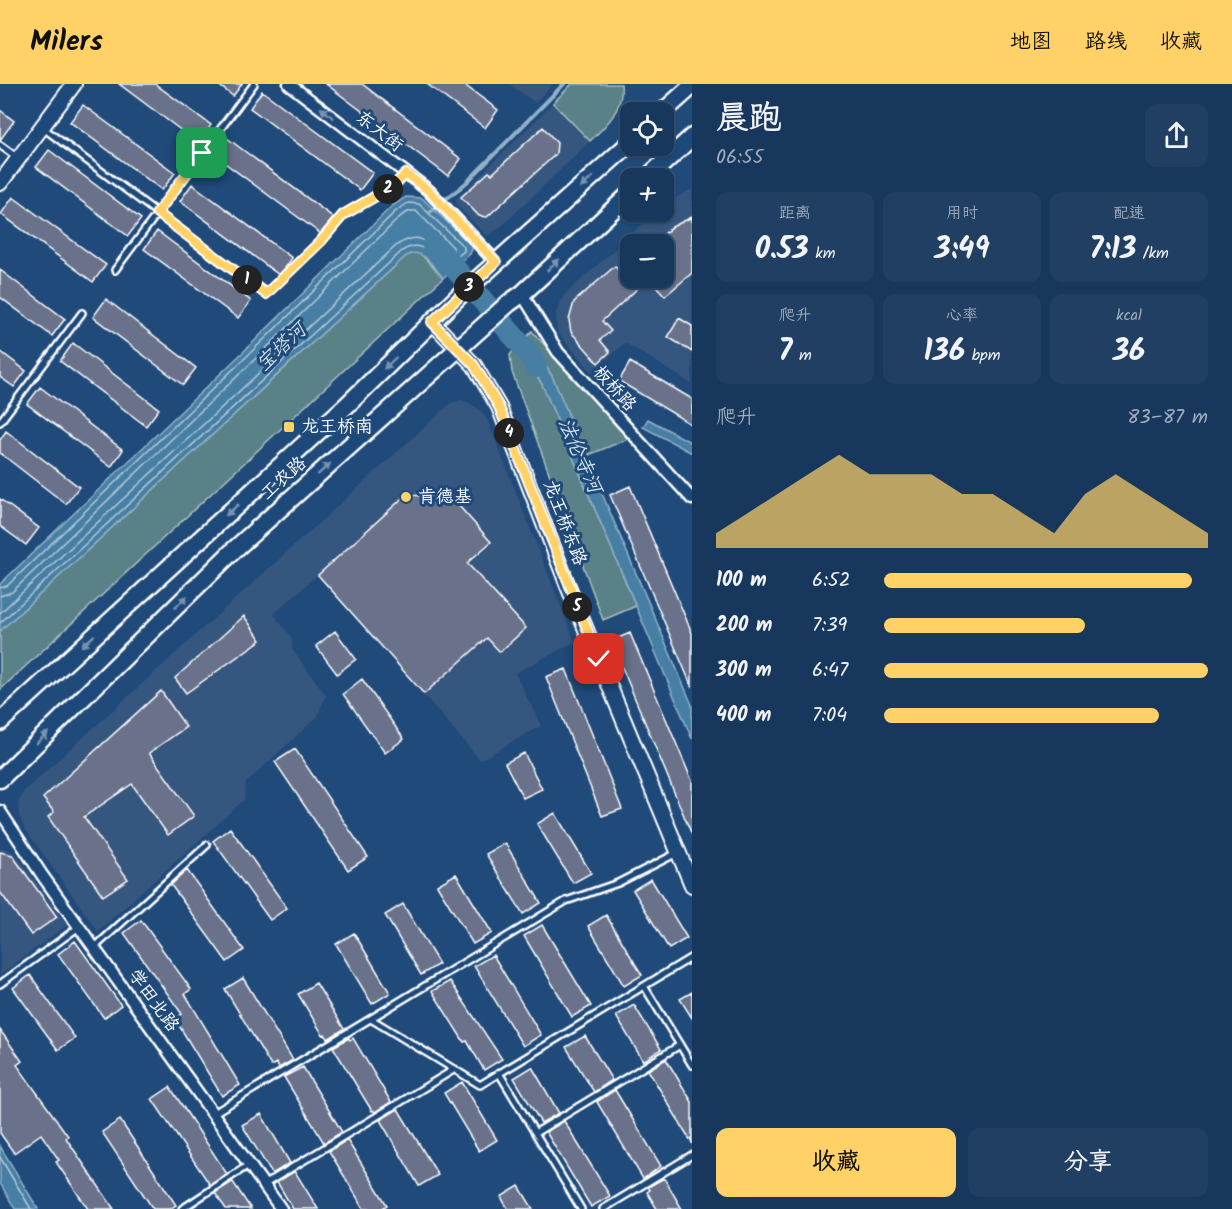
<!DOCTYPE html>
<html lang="zh">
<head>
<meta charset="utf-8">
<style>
	body { margin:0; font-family:Kalam,"LXGW WenKai TC",sans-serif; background:#203f62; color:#f1f3f6; height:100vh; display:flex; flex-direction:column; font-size:22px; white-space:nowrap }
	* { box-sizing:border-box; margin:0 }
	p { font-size:20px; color:#9eacbb }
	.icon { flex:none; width:33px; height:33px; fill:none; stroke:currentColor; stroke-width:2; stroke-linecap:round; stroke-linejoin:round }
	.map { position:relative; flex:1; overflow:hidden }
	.details { display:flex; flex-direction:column; background:#17385c; width:540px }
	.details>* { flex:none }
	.buttons { position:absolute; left:620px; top:18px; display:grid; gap:12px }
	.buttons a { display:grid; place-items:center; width:54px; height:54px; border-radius:12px; background:#17385c; box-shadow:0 2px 4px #0004,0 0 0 2px #365272; font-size:30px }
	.pin { position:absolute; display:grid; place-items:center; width:51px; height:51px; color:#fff; margin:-26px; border-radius:12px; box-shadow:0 3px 9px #0006 }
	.km { position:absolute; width:30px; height:30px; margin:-15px; border-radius:50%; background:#222; color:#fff; font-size:16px; line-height:30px; text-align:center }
	.round { display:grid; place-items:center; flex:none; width:63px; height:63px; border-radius:12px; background:#203f62 }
	.head { display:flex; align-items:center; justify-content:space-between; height:102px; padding:0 24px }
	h1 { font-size:33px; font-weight:700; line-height:45px }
	.stats { display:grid; grid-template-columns:repeat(3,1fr); gap:9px; height:102px; padding:6px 24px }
	.stats div { display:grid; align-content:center; border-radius:12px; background:#203f62; text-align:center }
	.stats b { font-size:30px; font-weight:700 }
	.stats small { font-size:16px; font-weight:400 }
	.stats p { font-size:16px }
	.chart { height:168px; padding:12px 24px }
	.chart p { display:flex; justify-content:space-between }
	.chart svg { width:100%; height:108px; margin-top:6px; fill:#ffd166; opacity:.7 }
	.button { display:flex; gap:12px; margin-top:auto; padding:12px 24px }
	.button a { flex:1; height:69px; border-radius:12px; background:#ffd166; color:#111; font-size:24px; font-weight:700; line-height:69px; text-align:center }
	.button a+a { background:#203f62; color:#f1f3f6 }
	ul { padding:0 24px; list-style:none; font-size:20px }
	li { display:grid; grid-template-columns:96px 72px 1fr; align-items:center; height:45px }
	li i { height:15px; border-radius:8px; background:#ffd166 }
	header { display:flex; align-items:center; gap:36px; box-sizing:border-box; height:84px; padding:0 30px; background:#ffd166; color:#111 }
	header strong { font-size:28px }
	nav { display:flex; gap:33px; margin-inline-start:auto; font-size:21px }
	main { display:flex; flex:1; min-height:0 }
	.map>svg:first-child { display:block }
	.built { fill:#35567f; fill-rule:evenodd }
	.green { fill:#5a8187; stroke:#acc0c3; stroke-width:1.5 }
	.water { fill:#477ea3; stroke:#91b2c8; stroke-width:1.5 }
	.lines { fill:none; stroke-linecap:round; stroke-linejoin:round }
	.shore { stroke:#b5cbda; stroke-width:1.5 }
	.stream { stroke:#91b2c8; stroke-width:4 }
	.river { stroke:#477ea3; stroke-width:22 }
	.building { fill:#69728a; stroke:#fff; stroke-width:1.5 }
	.service-casing { stroke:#fff; stroke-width:10 }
	.minor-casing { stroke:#fff; stroke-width:15 }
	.tertiary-casing { stroke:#fff; stroke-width:18 }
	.primary-casing { stroke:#fff; stroke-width:21 }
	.service { stroke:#1f4a7a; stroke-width:5 }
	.minor { stroke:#1f4a7a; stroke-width:10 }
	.tertiary { stroke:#1f4a7a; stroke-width:14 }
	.primary { stroke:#1f4a7a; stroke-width:16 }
	.oneway { fill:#7992af }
	.route-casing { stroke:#fff; stroke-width:12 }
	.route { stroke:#ffd166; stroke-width:8 }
	.poi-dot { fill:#ffd166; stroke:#1f4a7a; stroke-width:2 }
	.labels { text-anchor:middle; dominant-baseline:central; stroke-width:6; stroke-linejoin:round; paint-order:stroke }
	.street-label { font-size:18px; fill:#fff; stroke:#1f4a7a }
	.poi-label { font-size:18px; fill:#fff; stroke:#1f4a7a; text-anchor:start }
	.water-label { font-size:20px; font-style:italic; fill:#d1dfe8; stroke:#1f4a7a }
</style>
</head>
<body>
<header>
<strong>Milers</strong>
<nav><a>地图</a><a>路线</a><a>收藏</a></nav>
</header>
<main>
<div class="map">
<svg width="692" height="1125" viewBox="0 0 692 1125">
	<rect width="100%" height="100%" fill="#1f4a7a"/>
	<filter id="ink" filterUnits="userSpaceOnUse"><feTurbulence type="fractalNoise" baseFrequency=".0167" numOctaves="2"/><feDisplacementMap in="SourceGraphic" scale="12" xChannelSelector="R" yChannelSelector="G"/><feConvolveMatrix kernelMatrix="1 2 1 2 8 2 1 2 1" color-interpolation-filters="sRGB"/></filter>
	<g filter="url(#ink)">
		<!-- built -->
		<path class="built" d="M 509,0 L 553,0 L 535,19 Z
			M 553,19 L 590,57 L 502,142 L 494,148 L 488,151 L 485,150 L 458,123 L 455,116 Z
			M 692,105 L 692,300 L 625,259 L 592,288 L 557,248 L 556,229 L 564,211 L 656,128 L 663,128 L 663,121 L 666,119 ZM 630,160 L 663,160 L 663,194 L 630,194 Z
			M 461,316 L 469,319 L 480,326 L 487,335 L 575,558 L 515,589 L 541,642 L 480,676 L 394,576 L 365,509 L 348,525 L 317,491 L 274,530 L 292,554 L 292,565 L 326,611 L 317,633 L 246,699 L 244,716 L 98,847 L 25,745 L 19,732 L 18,719 L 24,707 L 451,319 Z
			M 4,764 L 15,769 L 67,841 L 0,891 L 0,765 Z"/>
		<!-- green -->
		<path class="green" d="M 572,0 L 621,0 C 624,25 607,41 590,57 L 553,19 Z
			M 413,167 L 419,168 L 443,194 L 0,606 L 0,547 L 406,172 Z
			M 532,247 L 628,355 L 586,372 L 552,292 L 527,253 Z
			M 517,262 L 542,300 L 636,522 L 603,536 L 512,288 L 510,271 Z"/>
		<!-- water -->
		<path class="water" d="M 406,113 L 422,114 L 473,163 L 470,170 L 443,194 C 433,182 422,162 406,172 L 0,547 L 0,500 L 241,270 L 392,122 Z
			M 527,253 L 552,292 L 692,621 L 692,655 L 542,300 L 517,262 Z
			M 648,335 L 692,359 L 692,369 L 643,343 Z
			M 0,1062 L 38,1125 L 15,1125 L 0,1099 Z"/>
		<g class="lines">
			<!-- shore -->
			<path class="shore" d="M 0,504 L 7,502 L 245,274 L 396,127 L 408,119 L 419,120 L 464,163 L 464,167 L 444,184 C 429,173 424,153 402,167 L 0,539
				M 0,512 L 12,508 L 250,280 L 401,132 L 410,127 L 416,127 L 453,163 L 453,167 L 445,174 C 426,160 422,145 397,161 L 0,529
				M 0,1073 L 31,1125"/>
			<!-- stream -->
			<path class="stream" d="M 430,128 L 466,99 L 564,0"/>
			<!-- river -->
			<path class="river" d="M 433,162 L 441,168 L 529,270 L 536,283"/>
		</g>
		<!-- building -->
		<path class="building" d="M 119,0 L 155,0 L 211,41 L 198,59 Z
			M 217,0 L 242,0 L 233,12 Z
			M 326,0 L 362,0 L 461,75 L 448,92 Z
			M 427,0 L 463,0 L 498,26 L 485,44 Z
			M 262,7 L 373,89 L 360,106 L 250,24 Z
			M 83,21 L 175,89 L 162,106 L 70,38 Z
			M 0,26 L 14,37 L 0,56 Z
			M 543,43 L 557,59 L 556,70 L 487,133 L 479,132 L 461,113 L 489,88 L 492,90 Z
			M 227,54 L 334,134 L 321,150 L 214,71 Z
			M 49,66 L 141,135 L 128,152 L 36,83 Z
			M 192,100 L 292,174 L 284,186 L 279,191 L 180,117 Z
			M 13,113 L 106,181 L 93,198 L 1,130 Z
			M 692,133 L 692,189 L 665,212 L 649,194 L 602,237 L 611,247 L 600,256 L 610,268 L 598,279 L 571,248 L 569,236 L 574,218 L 615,182 L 625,194 L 663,194 L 663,160 L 652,160 L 672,143 Z
			M 157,147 L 251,217 L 238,234 L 144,165 Z
			M 0,186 L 65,235 L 52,252 L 0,213 Z
			M 106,215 L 196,284 L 183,301 L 93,233 Z
			M 679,234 L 692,242 L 692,268 L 668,253 Z
			M 73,259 L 159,325 L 146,342 L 60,277 Z
			M 0,267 L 26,287 L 14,303 L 0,293 Z
			M 630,278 L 692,315 L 692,341 L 619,297 Z
			M 40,303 L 123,366 L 111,383 L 27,320 Z
			M 6,347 L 79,403 L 66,420 L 0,369 L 0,356 Z
			M 630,402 L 692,549 L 692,603 L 610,411 Z
			M 406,411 L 451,413 L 491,458 L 467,479 L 526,544 L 500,568 L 487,554 L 424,610 L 318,491 Z
			M 0,415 L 39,444 L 26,461 L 0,442 Z
			M 244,532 L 261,556 L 186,609 L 175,594 Z
			M 335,547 L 356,575 L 337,590 L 316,562 Z
			M 630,549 L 692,697 L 692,751 L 611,557 Z
			M 566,585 L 622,725 L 602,732 L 546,593 Z
			M 362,595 L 404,655 L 385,669 L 343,610 Z
			M 161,607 L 186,643 L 149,669 L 194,732 L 168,751 L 132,700 L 84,733 L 128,795 L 103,812 L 48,733 L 54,728 L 43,714 Z
			M 295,665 L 368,773 L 348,786 L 275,678 Z
			M 524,669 L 542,705 L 523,714 L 505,679 Z
			M 555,729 L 591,789 L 573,799 L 537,740 Z
			M 230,744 L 287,824 L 270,836 L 213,757 Z
			M 505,759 L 541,819 L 523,830 L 486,770 Z
			M 0,768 L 12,771 L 57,833 L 31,851 L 0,808 Z
			M 187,786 L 244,866 L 227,878 L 171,801 Z
			M 456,790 L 492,849 L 473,860 L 437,801 Z
			M 651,795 L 687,854 L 669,865 L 633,806 Z
			M 403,820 L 439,880 L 421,891 L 385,831 Z
			M 606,831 L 642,891 L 624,902 L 588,842 Z
			M 141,836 L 191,905 L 185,910 L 240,1001 L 222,1012 L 175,935 L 182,930 L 124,849 Z
			M 542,841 L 591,922 L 572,933 L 524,852 Z
			M 354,849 L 390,909 L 372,920 L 336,860 Z
			M 75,857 L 121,921 L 104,934 L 58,870 Z
			M 493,871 L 541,951 L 523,962 L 474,882 Z
			M 30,891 L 75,954 L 58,966 L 13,904 Z
			M 243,894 L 293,976 L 279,984 L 276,979 L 271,982 L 225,905 Z
			M 450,897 L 502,975 L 484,986 L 467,957 L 464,958 L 432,907 Z
			M 316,899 L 344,945 L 328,955 L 325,950 L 323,951 L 298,910 Z
			M 692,908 L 692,934 L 680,915 Z
			M 634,921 L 661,965 L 643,977 L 616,932 Z
			M 0,946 L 22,977 L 17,981 L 68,1052 L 66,1054 L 114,1125 L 88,1125 L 56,1078 L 59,1076 L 41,1050 L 14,1069 L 0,1049 Z
			M 585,952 L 612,996 L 594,1008 L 566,963 Z
			M 349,954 L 350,956 L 353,954 L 391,1018 L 375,1028 L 373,1026 L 372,1027 L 333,963 Z
			M 666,975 L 692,1018 L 692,1059 L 648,986 Z
			M 303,983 L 342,1048 L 324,1059 L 284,993 Z
			M 532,983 L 559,1029 L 541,1039 L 514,994 Z
			M 462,998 L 497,1056 L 479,1067 L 444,1009 Z
			M 170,1003 L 227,1090 L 210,1101 L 152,1015 Z
			M 615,1006 L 661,1082 L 643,1095 L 597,1018 Z
			M 398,1025 L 438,1091 L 419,1102 L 380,1036 Z
			M 261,1030 L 290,1079 L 272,1090 L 242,1041 Z
			M 120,1036 L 176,1121 L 170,1125 L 153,1125 L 102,1048 Z
			M 564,1037 L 610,1112 L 591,1123 L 546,1048 Z
			M 347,1056 L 387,1121 L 381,1125 L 364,1125 L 329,1067 Z
			M 295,1087 L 297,1091 L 318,1125 L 293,1125 L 277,1098 Z
			M 664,1094 L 682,1125 L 657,1125 L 647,1108 L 650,1106 L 648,1103 Z
			M 232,1098 L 233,1098 L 251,1125 L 226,1125 L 215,1109 Z
			M 519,1102 L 533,1125 L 508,1125 L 501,1113 Z"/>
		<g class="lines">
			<!-- service casing -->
			<g class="service-casing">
				<path id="service" d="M 42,43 L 266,210 L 321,157 L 343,131 L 393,102 L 407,90
					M 0,61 L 18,74
					M 115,186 L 254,0
					M 0,338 L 82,229
					M 95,863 L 207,761
					M 0,900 L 79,843
					M 644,902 L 692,981
					M 371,935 L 480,1001 L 692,873
					M 499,989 L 581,1125
					M 214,1029 L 566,817 L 618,799 L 677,769
					M 535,1049 L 680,961
					M 265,1100 L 455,985
					M 182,1125 L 250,1080
					M 603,1125 L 692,1071"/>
			</g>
			<!-- minor casing -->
			<g class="minor-casing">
				<path id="minor" d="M 289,0 L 428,106 L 496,178
					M 522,210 L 558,268 L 692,415
					M 0,727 L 42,791 L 281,1125"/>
			</g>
			<!-- tertiary casing -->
			<g class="tertiary-casing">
				<path id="tertiary" d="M 0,99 L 74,0
					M 432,238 L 474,281 L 499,323 L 568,502 L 692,801"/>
			</g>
			<!-- primary casing -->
			<g class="primary-casing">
				<path id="primary" d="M 663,28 L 692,2
					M 647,94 L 692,53
					M 0,638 L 346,322 L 460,211 L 630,59
					M 0,695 L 235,465 L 509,219 L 522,210 L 630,110"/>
			</g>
			<!-- service -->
			<use href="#service" class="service"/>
			<!-- minor -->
			<use href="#minor" class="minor"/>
			<!-- tertiary -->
			<use href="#tertiary" class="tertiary"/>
			<!-- primary -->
			<use href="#primary" class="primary"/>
		</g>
		<!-- one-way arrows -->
		<defs><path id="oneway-solid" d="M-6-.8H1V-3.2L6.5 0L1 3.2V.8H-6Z" transform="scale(1.5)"/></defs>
		<g class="oneway">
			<use href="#oneway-solid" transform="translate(327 29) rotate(-142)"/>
			<use href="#oneway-solid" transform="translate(587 98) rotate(137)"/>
			<use href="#oneway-solid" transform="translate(553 181) rotate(-43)"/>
			<use href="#oneway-solid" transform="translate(390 279) rotate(136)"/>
			<use href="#oneway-solid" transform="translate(324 385) rotate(-42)"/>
			<use href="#oneway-solid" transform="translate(232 426) rotate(138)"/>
			<use href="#oneway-solid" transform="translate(181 518) rotate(-44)"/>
			<use href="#oneway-solid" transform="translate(88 557) rotate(138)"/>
			<use href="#oneway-solid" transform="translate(42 654) rotate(-44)"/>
		</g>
	</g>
	<g class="lines" filter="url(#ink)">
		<!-- route casing -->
		<g class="route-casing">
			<path id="route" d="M 202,69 L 157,129 L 266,210 L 321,157 L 343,131 L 393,102 L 406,90 L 428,106 L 496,178 L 432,238 L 474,281 L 499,323 L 599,575"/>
		</g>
		<!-- route -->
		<use href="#route" class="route"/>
	</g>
	<!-- markers -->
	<g class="poi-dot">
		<rect x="283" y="337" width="12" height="12" rx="3"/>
		<circle cx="406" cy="413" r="6"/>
	</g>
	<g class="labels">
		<!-- street labels -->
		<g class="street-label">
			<text transform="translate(379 48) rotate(38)">东大街</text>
			<text transform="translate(614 305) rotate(48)">板桥路</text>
			<text transform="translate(284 395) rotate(-42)">工农路</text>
			<text transform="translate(564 439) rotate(69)">龙王桥东路</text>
			<text transform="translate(153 917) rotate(54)">学田北路</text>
		</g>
		<!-- poi labels -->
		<g class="poi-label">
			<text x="301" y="343">龙王桥南</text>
			<text x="418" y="413">肯德基</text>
		</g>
		<!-- water labels -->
		<g class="water-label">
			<text transform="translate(282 264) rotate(-43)">宝塔河</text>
			<text transform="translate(579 372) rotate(66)">法伦寺河</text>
		</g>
	</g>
</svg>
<div class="buttons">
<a><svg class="icon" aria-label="locate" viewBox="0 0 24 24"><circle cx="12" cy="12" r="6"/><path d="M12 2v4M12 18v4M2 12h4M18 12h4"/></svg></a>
<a>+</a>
<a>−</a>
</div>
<div class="pin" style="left:202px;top:69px;background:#1e9e55"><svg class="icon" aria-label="arrive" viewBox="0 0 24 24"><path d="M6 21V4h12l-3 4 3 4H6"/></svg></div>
<div class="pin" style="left:599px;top:575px;background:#d93025"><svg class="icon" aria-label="check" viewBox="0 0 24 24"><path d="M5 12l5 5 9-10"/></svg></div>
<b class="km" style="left:247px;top:196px">1</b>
<b class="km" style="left:388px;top:105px">2</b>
<b class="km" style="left:469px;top:203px">3</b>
<b class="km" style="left:509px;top:349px">4</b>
<b class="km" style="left:577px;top:523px">5</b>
</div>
<section class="details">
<div class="head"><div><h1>晨跑</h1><p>06:55</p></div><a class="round"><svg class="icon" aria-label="share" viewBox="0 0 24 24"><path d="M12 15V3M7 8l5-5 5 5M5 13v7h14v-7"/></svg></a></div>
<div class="stats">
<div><p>距离</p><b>0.53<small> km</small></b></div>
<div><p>用时</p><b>3:49</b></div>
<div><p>配速</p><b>7:13<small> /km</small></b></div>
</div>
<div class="stats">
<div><p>爬升</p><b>7<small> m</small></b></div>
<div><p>心率</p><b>136<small> bpm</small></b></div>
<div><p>kcal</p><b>36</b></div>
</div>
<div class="chart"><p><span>爬升</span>83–87 m</p>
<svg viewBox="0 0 160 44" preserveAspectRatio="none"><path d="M0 44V38L10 30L20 22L30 14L40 6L50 14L60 14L70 14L80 22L90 22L100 30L110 38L120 22L130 14L140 22L150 30L160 38V44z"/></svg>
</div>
<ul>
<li><b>100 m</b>6:52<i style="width:95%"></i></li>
<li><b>200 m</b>7:39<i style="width:62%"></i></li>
<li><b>300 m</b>6:47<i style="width:100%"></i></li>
<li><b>400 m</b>7:04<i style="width:85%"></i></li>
</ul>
<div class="button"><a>收藏</a><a>分享</a></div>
</section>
</main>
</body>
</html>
